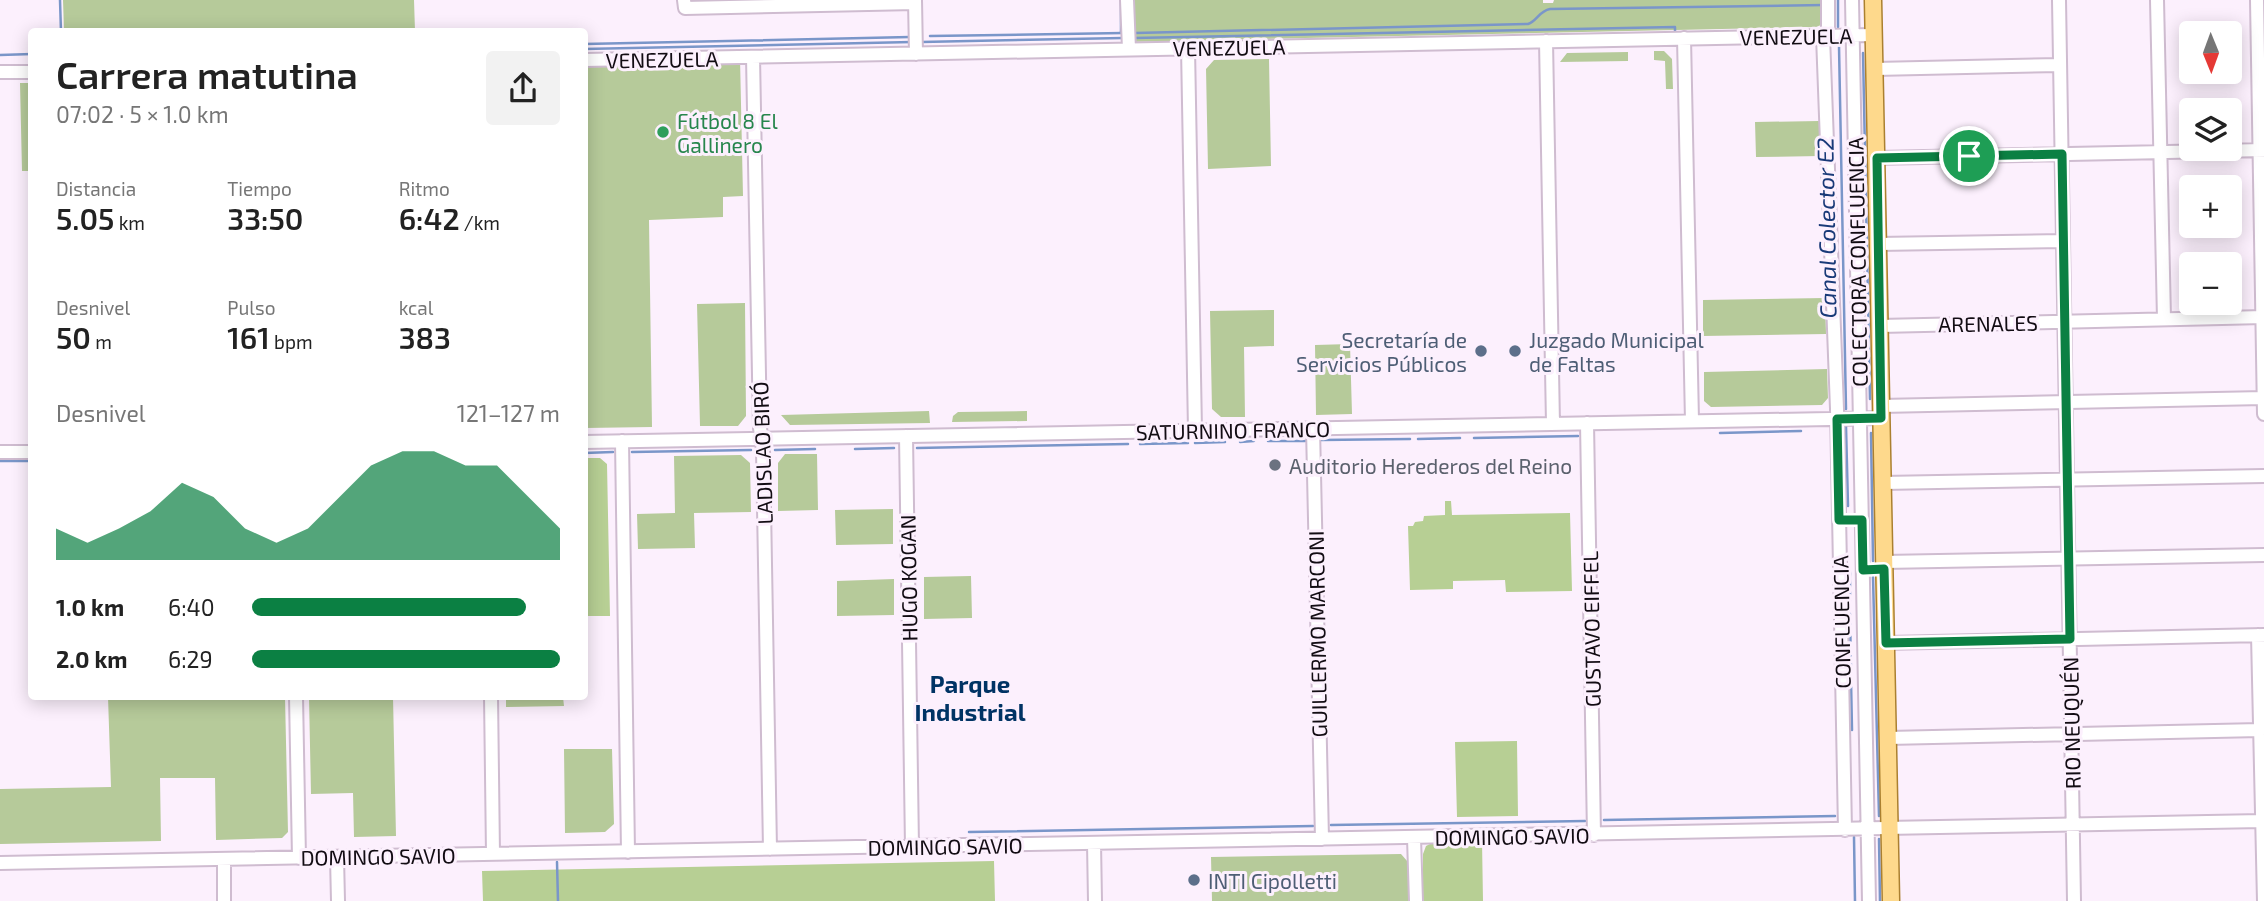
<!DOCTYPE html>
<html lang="es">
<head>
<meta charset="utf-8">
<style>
	body { margin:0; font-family:"Exo 2",sans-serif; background:#f2f2f2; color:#222; height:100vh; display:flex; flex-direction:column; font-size:26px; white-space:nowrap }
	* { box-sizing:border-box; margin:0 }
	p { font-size:23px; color:#767676 }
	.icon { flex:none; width:38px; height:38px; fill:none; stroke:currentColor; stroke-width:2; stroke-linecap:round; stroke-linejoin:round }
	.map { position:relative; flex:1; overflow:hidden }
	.side { position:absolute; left:28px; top:28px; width:560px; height:672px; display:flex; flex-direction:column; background:#fff; border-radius:7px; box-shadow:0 4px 18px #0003 }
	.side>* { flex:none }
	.needle { width:46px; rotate:179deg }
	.fabs { position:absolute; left:2179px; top:21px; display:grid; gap:14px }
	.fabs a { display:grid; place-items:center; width:63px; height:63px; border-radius:7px; background:#fff; box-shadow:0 4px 18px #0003; font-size:35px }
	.pin { position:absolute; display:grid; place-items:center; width:60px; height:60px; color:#fff; margin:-30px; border:4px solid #fff; border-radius:50%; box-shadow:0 2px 7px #0007 }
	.round { display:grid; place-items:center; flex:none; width:74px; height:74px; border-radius:7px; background:#f2f2f2 }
	.head { display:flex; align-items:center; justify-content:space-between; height:119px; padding:0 28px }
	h1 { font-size:38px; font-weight:600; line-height:52px }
	.stats { display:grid; grid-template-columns:repeat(3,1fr); gap:10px; height:119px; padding:7px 28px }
	.stats div { display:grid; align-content:center }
	.stats b { font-size:30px; font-weight:600 }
	.stats small { font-size:19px; font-weight:400 }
	.stats p { font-size:19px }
	.chart { height:196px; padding:14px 28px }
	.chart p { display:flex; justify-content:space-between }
	.chart svg { width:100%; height:126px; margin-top:7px; fill:#0b8043; opacity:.7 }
	ul { padding:0 28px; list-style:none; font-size:23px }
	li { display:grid; grid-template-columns:112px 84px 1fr; align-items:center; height:52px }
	li i { height:18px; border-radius:9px; background:#0b8043 }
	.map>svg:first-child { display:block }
	.green { fill:#b6ca9a }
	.forest { fill:#b7cf94 }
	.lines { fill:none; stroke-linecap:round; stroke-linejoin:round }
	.stream { stroke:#7a96c9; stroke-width:2.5 }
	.minor-casing { stroke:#cfbcd0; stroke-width:16 }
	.major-casing { stroke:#ab8030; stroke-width:19 }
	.minor { stroke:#fff; stroke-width:12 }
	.major { stroke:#fed98c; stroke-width:16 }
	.route-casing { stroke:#fff; stroke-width:14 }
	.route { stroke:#0b8043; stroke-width:9 }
	.leisure-dot { fill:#2e9e5b; stroke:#fcf0fd; stroke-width:2.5 }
	.service-dot { fill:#5c6f8a; stroke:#fcf0fd; stroke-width:2.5 }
	.worship-dot { fill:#6b7280; stroke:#fcf0fd; stroke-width:2.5 }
	.labels { text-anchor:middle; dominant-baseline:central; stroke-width:6; stroke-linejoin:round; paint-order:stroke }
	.street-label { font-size:21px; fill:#120c13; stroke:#fcf0fd }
	.leisure-label { font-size:21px; fill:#27864d; stroke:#fcf0fd; text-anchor:start }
	.service-label { font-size:21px; fill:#4e5e75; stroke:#fcf0fd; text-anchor:start }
	.worship-label { font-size:21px; fill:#5b616d; stroke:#fcf0fd; text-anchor:start }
	.water-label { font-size:23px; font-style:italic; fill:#193a78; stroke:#fcf0fd }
	.quarter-label { font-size:24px; font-weight:bold; fill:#003364; stroke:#fcf0fd }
</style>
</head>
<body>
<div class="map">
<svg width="2264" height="901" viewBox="0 0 2264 901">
	<rect width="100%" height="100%" fill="#fcf0fd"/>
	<!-- green -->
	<path class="green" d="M 63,0 L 414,0 L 415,31 L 64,31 Z
		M 1126,0 L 1543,0 L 1543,3 L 1553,3 L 1554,0 L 1822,0 L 1821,25 L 1816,27 L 1126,42 Z
		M 1654,51 L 1664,51 L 1672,59 L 1673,89 L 1666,89 L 1665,61 L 1654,60 Z
		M 1628,52 L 1628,61 L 1560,62 L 1567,53 Z
		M 740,58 L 743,196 L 723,197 L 723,217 L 649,220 L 652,427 L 585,428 L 584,61 Z
		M 1269,59 L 1271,166 L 1208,169 L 1206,69 L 1214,60 Z
		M 20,83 L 31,83 L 31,171 L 22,171 Z
		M 1819,121 L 1820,156 L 1756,157 L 1755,122 Z
		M 1825,298 L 1826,334 L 1703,336 L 1703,300 Z
		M 745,303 L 746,416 L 738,426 L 700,426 L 697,304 Z
		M 1274,310 L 1274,346 L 1244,347 L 1245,417 L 1221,417 L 1212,409 L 1210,311 Z
		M 1350,344 L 1352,414 L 1316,415 L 1315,345 Z
		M 1827,369 L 1828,398 L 1822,405 L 1711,407 L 1704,401 L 1704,372 Z
		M 929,411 L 930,423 L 790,425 L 781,415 Z
		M 1027,411 L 1027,421 L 952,422 L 953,416 L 958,412 Z
		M 785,454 L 817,454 L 818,510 L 778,511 L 778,463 Z
		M 741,455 L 750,463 L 751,512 L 694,513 L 695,548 L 638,549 L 637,514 L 675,513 L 674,456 Z
		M 893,509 L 893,544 L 836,545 L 835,510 Z
		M 971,576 L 972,618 L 924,619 L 924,577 Z
		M 894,579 L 894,615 L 837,616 L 837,581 Z
		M 108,697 L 285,697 L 288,832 L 282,838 L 216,840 L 215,778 L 160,778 L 161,841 L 0,844 L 0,789 L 111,787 Z
		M 309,697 L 393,697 L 396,836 L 354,837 L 353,793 L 311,794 Z
		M 506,697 L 563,697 L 564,706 L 506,707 Z
		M 564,749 L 612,749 L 614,824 L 605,832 L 565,833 Z
		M 1401,854 L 1408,862 L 1409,901 L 1212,901 L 1211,857 Z"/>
	<!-- forest -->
	<path class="forest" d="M 584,458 L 600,458 L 607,464 L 610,616 L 585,616 Z
		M 1445,501 L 1451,501 L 1452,515 L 1570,513 L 1572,591 L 1506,592 L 1505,580 L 1453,581 L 1453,589 L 1410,590 L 1408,526 L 1413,526 L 1415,522 L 1423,521 L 1424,516 L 1445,515 Z
		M 1517,741 L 1518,816 L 1457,817 L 1455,742 Z
		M 1482,841 L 1483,901 L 1423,901 L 1423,854 L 1426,846 L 1434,842 Z
		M 994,861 L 995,901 L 483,901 L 482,871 Z"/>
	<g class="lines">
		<!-- stream -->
		<path class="stream" d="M 60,0 L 61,32
			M 1121,0 L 1121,33
			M 1838,0 L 1838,27
			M 1135,33 L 1528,24 C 1537,21 1539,11 1550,9 L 1824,5
			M 930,36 L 1123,33
			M 1134,38 L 1675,27 L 1675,35
			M 921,42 L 1123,38
			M 584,44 L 910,37
			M 1839,46 L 1846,409
			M 584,49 L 912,42
			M 1863,53 L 1870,399
			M 0,55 L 32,54
			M 1846,426 L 1848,506
			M 1720,433 L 1801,431
			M 1871,433 L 1873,561
			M 1474,438 L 1578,436
			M 1418,439 L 1460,438
			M 1321,440 L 1410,439
			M 1268,441 L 1305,441
			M 1240,442 L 1254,441
			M 1195,443 L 1225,442
			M 1140,444 L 1188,443
			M 917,448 L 1128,444
			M 855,449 L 894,448
			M 775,450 L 815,449
			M 632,452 L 751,450
			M 584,453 L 613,452
			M 0,461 L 29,461
			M 1850,572 L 1850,605
			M 1873,577 L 1879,816
			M 1850,614 L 1851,672
			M 1851,680 L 1852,730
			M 1604,820 L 1835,816
			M 1331,825 L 1585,821
			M 969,832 L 1313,826
			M 1854,837 L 1855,901
			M 1879,839 L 1880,901
			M 557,862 L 558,901"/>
		<!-- minor casing -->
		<g class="minor-casing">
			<path id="minor" d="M 684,0 L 685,8 L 915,3
				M 915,0 L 916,54
				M 1127,0 L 1129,49
				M 1828,0 L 1828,36
				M 1852,0 L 1869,901
				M 2059,0 L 2074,901
				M 2157,0 L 2164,319
				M 2257,0 L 2264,414
				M 1823,36 L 1837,409 L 1845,830
				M 1684,38 L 1692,421
				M 1546,41 L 1553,424
				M 1188,48 L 1195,430
				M 753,57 L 760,428 L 763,450 L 770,849
				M 584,60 L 1874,35
				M 1875,69 L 2060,65
				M 0,72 L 32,72
				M 1876,158 L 2264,150
				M 1878,244 L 2063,241
				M 1880,326 L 2264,317
				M 1881,406 L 2264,398
				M 1587,423 L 1594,835
				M 1313,428 L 1322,839
				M 906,436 L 912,847
				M 622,441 L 628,852
				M 584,442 L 1881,418
				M 0,452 L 32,452
				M 1883,483 L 2264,476
				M 1884,562 L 2264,555
				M 2258,635 L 2264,901
				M 1886,643 L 2264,635
				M 296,696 L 299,858
				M 491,696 L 493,854
				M 1888,738 L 2260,730
				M 1414,838 L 1416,901
				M 1094,843 L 1095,901
				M 337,857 L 338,901
				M 224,859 L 224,901
				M 0,863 L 2262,821"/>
		</g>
		<!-- major casing -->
		<g class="major-casing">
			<path id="major" d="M 1873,0 L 1891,901"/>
		</g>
		<!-- minor -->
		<use href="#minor" class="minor"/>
		<!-- major -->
		<use href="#major" class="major"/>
	</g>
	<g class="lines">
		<!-- route casing -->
		<g class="route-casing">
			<path id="route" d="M 2062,154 L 2070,639 L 1886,643 L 1884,569 L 1863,570 L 1862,520 L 1839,520 L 1837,419 L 1881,418 L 1877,158 Z"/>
		</g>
		<!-- route -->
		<use href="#route" class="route"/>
	</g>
	<!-- markers -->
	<circle class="leisure-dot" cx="663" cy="132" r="7"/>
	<g class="service-dot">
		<circle cx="1481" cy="351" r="7"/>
		<circle cx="1515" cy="351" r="7"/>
		<circle cx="1194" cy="880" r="7"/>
	</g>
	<circle class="worship-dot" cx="1275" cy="465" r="7"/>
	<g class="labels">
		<!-- street labels -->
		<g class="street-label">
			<text transform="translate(1796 36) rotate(-1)">VENEZUELA</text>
			<text transform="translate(1229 47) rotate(-1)">VENEZUELA</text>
			<text transform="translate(662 59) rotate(-1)">VENEZUELA</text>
			<text transform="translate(1857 262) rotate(-91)">COLECTORA CONFLUENCIA</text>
			<text transform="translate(1988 323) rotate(-1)">ARENALES</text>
			<text transform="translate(1233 430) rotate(-1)">SATURNINO FRANCO</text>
			<text transform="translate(762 453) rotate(-92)">LADISLAO BIRÓ</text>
			<text transform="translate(908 578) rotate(-91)">HUGO KOGAN</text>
			<text transform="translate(1841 622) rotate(-91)">CONFLUENCIA</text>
			<text transform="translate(1591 629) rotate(-91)">GUSTAVO EIFFEL</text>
			<text transform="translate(1317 634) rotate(-91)">GUILLERMO MARCONI</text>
			<text transform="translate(2071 723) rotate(-91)">RIO NEUQUÉN</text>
			<text transform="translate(1512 836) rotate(-1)">DOMINGO SAVIO</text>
			<text transform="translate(945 846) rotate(-1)">DOMINGO SAVIO</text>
			<text transform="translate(378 856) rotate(-1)">DOMINGO SAVIO</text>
		</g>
		<!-- leisure labels -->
		<g class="leisure-label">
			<text x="677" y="120">Fútbol 8 El<tspan x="677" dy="24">Gallinero</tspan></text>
		</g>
		<!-- service labels -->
		<g class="service-label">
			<text x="1467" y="339" text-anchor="end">Secretaría de<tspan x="1467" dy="24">Servicios Públicos</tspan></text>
			<text x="1529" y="339">Juzgado Municipal<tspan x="1529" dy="24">de Faltas</tspan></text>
			<text x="1208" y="880">INTI Cipolletti</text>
		</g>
		<!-- worship labels -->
		<g class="worship-label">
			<text x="1289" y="465">Auditorio Herederos del Reino</text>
		</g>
		<!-- water labels -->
		<g class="water-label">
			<text transform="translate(1826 228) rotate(-91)">Canal Colector E2</text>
		</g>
		<!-- quarter labels -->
		<g class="quarter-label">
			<text x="970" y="683">Parque<tspan x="970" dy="28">Industrial</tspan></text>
		</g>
	</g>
</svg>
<div class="fabs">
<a><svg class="needle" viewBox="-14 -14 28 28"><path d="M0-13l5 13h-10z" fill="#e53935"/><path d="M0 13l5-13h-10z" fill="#767676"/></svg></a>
<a><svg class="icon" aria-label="layers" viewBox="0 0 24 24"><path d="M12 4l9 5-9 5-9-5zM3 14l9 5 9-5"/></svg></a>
<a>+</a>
<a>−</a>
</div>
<div class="pin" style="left:1969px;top:156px;background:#1e9e55"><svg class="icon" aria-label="arrive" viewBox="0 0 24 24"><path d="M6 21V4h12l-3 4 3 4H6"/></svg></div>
<section class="side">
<div class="head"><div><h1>Carrera matutina</h1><p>07:02 · 5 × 1.0 km</p></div><a class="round"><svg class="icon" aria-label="share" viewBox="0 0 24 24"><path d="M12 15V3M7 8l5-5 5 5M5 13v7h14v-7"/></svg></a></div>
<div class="stats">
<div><p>Distancia</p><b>5.05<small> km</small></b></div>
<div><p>Tiempo</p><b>33:50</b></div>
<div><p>Ritmo</p><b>6:42<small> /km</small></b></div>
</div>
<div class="stats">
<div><p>Desnivel</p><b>50<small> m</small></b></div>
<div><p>Pulso</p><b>161<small> bpm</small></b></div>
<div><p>kcal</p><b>383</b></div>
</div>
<div class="chart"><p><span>Desnivel</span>121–127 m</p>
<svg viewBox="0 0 160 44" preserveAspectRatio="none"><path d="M0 44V33L10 38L20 33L30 27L40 17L50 22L60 33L70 38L80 33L90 22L100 11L110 6L120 6L130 11L140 11L150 22L160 33V44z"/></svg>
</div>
<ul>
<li><b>1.0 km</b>6:40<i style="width:89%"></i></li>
<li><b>2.0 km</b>6:29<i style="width:100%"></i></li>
</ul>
</section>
</div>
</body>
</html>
